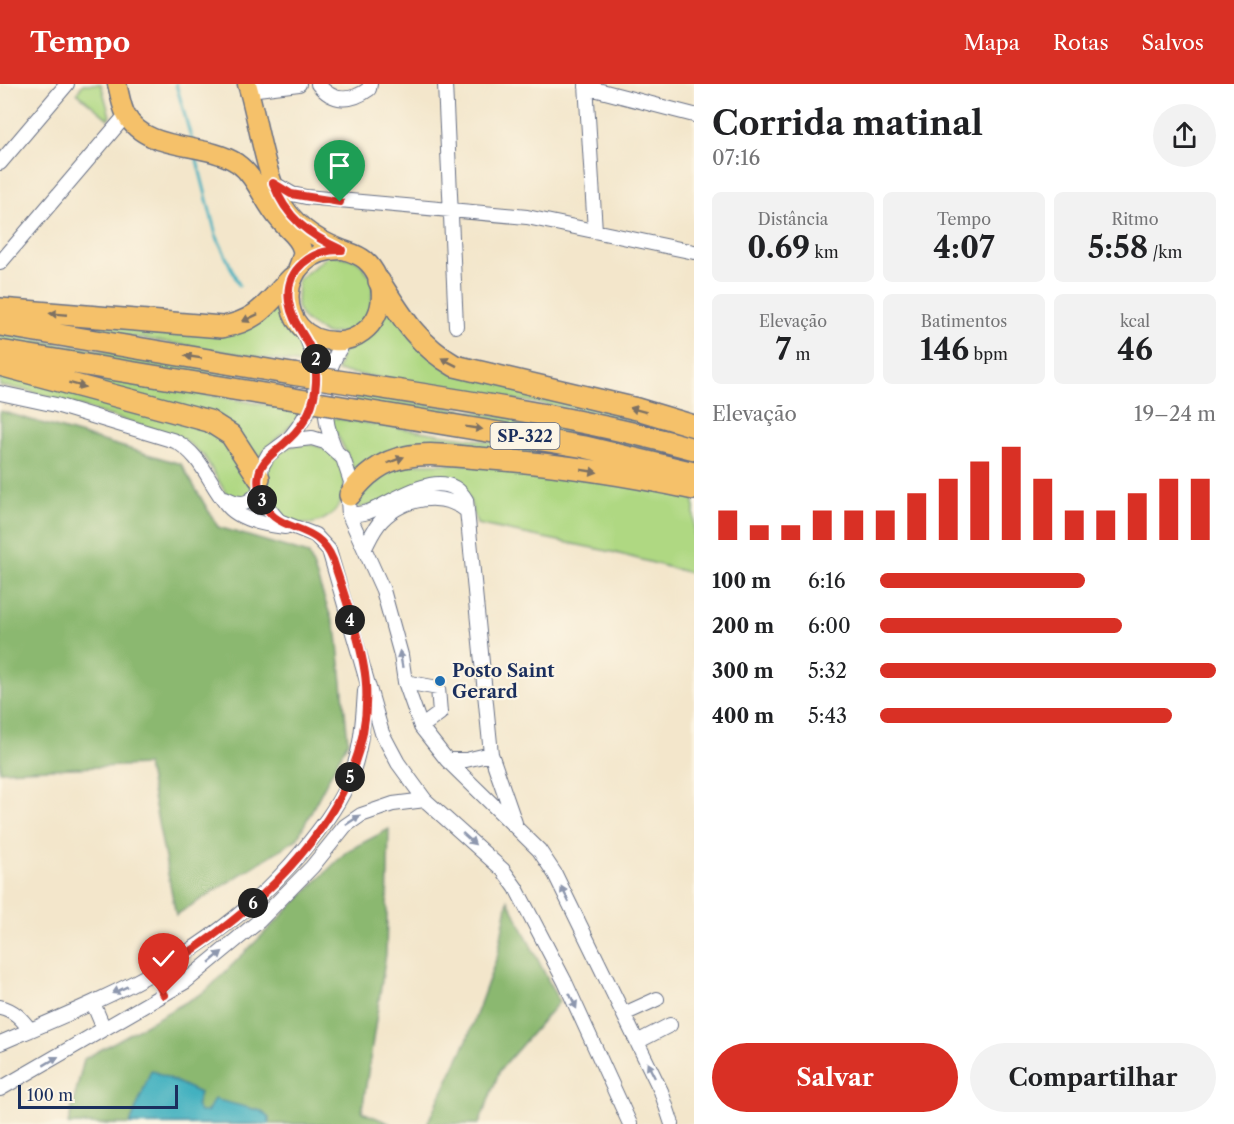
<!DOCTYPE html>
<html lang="pt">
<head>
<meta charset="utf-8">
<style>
	body { margin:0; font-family:"Libre Caslon Text",serif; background:#f2f2f2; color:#202124; height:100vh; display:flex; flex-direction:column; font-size:22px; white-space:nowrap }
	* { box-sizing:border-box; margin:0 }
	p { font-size:20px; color:#757577 }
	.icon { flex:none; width:33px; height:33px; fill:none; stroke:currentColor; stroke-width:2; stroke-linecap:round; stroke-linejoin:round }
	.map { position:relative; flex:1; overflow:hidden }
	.side { display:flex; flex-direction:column; background:#fff; width:540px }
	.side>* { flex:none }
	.scale { position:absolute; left:18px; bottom:15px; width:160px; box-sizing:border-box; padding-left:6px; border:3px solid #1b2f5e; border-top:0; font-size:16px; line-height:21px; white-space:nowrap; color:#1b2f5e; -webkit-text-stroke:4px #fcf5e5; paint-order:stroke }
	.pin { position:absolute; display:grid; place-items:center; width:51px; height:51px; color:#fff; margin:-62px -26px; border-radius:50% 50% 50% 0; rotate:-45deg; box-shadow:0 0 6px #0007 }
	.pin .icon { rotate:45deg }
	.km { position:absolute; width:30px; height:30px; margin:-15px; border-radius:50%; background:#222; color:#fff; font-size:16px; line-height:30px; text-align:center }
	.round { display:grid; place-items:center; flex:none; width:63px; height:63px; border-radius:32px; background:#f2f2f2 }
	.summary { display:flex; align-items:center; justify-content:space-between; height:102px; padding:0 18px }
	h1 { font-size:33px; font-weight:800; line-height:45px }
	.metrics { display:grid; grid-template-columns:repeat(3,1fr); gap:9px; height:102px; padding:6px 18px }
	.metrics div { display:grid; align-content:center; border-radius:9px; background:#f2f2f2; text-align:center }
	.metrics b { font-size:30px; font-weight:800 }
	.metrics small { font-size:16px; font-weight:400 }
	.metrics p { font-size:16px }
	.chart { height:168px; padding:12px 18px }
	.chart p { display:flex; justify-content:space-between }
	.chart svg { width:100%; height:108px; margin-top:6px; stroke:#d93025; stroke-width:6 }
	.cta { display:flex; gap:12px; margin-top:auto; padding:12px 18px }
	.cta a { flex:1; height:69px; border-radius:36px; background:#d93025; color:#fff; font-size:24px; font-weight:800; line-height:69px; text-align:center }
	.cta a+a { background:#f2f2f2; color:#202124 }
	ul { padding:0 18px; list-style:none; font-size:20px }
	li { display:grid; grid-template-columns:96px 72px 1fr; align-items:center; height:45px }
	li i { height:15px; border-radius:8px; background:#d93025 }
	header { display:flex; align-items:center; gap:36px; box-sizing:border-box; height:84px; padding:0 30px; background:#d93025; color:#fff }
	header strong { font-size:28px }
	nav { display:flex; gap:33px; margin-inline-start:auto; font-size:21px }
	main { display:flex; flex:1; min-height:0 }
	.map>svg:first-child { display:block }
	.green { fill:#afd882; stroke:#658470; stroke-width:1.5 }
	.forest { fill:#8bb870; stroke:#537467; stroke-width:1.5 }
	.water { fill:#43b1c0; stroke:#2f708f; stroke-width:1.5 }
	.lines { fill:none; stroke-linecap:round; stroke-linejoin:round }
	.stream { stroke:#43b1c0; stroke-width:3 }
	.minor-casing { stroke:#676f84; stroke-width:16 }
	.major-casing { stroke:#676f84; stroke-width:21 }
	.highway-casing { stroke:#676f84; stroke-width:24 }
	.minor { stroke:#fff; stroke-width:14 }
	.major { stroke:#f5c16b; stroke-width:18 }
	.highway { stroke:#f5c16b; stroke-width:21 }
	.highway-bridge-casing { stroke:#676f84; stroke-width:24; stroke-linecap:butt }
	.highway-bridge { stroke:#f5c16b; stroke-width:21 }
	.oneway { fill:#7d7164 }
	.oneway2 { fill:#8d97ae }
	.route-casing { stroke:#fff; stroke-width:12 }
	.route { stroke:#d93025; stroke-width:8 }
	.poi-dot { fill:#1f6fb2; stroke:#fcf5e5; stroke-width:2 }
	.labels { text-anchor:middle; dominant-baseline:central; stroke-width:4.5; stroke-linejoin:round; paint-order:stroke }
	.shield { fill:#fcf5e5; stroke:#5e6a86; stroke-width:1.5 }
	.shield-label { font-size:16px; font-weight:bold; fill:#1b2f5e }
	.poi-label { font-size:18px; font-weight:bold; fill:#1b2f5e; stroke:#fcf5e5; text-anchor:start }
</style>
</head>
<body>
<header>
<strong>Tempo</strong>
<nav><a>Mapa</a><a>Rotas</a><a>Salvos</a></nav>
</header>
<main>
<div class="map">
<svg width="694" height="1040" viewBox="0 0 694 1040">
	<rect width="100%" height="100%" fill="#fcf5e5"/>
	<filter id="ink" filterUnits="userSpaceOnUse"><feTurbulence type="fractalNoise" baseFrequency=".0167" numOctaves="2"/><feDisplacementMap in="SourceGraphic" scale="12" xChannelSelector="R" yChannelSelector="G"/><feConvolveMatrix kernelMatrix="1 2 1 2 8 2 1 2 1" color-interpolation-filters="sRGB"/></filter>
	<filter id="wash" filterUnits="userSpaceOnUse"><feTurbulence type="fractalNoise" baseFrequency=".008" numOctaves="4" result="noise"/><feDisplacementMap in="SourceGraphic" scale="24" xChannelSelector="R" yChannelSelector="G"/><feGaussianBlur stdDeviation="1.35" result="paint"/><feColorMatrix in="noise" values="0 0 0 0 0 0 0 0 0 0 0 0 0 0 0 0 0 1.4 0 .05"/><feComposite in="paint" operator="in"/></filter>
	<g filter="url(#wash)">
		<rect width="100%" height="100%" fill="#f3e6cb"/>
		<!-- green -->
		<path class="green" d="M 83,0 L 101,0 L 110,32 L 108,35 L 77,9 Z
			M 330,170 L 357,176 L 373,195 L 371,232 L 351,248 L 326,250 L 304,236 L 297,223 L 298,196 Z
			M 284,213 L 309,277 L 301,280 L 27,236 L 215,249 Z
			M 386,218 L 421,265 L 694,346 L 694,354 L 579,326 L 337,287 L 342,270 Z
			M 0,250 L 295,299 L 294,308 L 0,260 Z
			M 36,281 L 290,325 L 303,329 C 288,346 269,358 257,378 L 247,363 Z
			M 0,287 L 223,350 L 252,400 L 252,408 L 240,416 L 227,411 L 204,372 L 182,354 L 26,306 L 0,302 Z
			M 357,310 L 529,336 L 694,373 L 694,382 L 355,319 Z
			M 329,333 L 593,374 L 660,390 L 437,365 L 356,394 C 351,372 337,354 329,333 Z
			M265 400a40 40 0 1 1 80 0a40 40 0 1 1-80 0Z
			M 398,380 L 475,380 L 694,410 L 694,490 L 612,468 L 477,440 L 469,414 L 457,402 L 360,424 L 357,422 L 356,414 Z"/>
		<!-- forest -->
		<path class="forest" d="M 0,327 L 181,380 L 218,443 L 309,470 L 337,551 L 348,657 L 297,755 L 176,831 L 147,681 L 0,687 Z
			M 389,745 L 386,870 L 362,1028 L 391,1040 L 68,1040 L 84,975 L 206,907 L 347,767 Z
			M 508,816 L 559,918 L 500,986 L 479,1040 L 427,1040 L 467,956 L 498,870 Z"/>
		<!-- water -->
		<path class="water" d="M 151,986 L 200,1009 L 196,1022 L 200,1028 L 207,1028 L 214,1015 L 261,1027 L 269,1034 L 269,1040 L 130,1040 Z"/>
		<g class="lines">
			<!-- stream -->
			<path class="stream" d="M 176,0 L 192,57
				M 196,72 L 216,151 L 239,201"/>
		</g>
	</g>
	<g filter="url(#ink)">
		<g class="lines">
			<!-- minor casing -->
			<g class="minor-casing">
				<path id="minor" d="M 318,0 C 333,19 351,18 369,5 L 370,0
					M 445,0 L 456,242
					M 586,0 L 595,147
					M 586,3 L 694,31
					M 249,6 L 299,0
					M 0,79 L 67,0
					M 273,99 L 292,110 L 306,113 L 527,133 L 694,168
					M 0,179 L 126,31
					M 0,309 L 56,321 L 175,357 C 203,372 208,399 228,422 C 240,436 267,441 285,443
					M 287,357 C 319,321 325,287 302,245
					M 335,365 C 319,327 322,289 345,256
					M 225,414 C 241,422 249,421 259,407
					M 349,431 C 355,430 362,430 368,428 C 393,419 444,378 466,416 L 491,670 L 515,739
					M 365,464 C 370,454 374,444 382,436 C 405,413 442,407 467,427
					M 405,598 L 438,604 L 440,629 L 421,643
					M 447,676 L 466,676 L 491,670
					M 93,919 L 104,945
					M 0,923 C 14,926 22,935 30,946
					M 624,930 L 657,915
					M 637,958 L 670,941
					M 0,959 C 118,909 220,868 304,765 C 320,745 336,725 347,701 C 361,673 363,638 365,607
					M 0,1005 L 185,898 L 259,837 L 312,783 L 345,742 L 361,731 L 393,720 L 425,716
					M 630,1040 L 565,898 L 516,804 L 503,786 L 425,716 L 398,679 L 382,649 L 329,466 L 315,451 L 279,437 L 263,418 L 259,407 L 262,382 L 268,371 L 287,357 L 312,354 L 325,358 L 343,374 L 351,398 L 348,416 L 349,431 L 383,506 L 401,571 L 405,598 L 421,643 L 447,676 L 539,766 L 555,790 L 661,1007 L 672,1040"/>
			</g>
			<!-- major casing -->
			<g class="major-casing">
				<path id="major" d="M 117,0 C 120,10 121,22 126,31 C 147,69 204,57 237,79 C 257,93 263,119 280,137 C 287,146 300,154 302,166 C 303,171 300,178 298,183
					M 247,0 C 258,36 263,81 279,114 C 292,139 315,155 341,165 C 349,168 358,170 365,176 C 387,195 386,231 363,248 C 355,254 344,258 334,257 C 273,256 274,165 342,166"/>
			</g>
			<!-- highway casing -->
			<g class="highway-casing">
				<path id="highway" d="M 379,197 C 402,233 417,260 455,282 L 637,325 L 694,342
					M 0,225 L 222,243 C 259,237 268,218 292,194
					M 0,241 L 292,290
					M 0,267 L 288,314
					M 0,281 L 209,337 L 231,351 L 259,394
					M 357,300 C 470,318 584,334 694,365
					M 354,325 L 585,363 L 694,389
					M 350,411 C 363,393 382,377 405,373 C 428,368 454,372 478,374 C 550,379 623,390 694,405"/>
			</g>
			<!-- minor -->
			<use href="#minor" class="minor"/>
			<!-- major -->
			<use href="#major" class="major"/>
			<!-- highway -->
			<use href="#highway" class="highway"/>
			<!-- highway-bridge casing -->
			<g class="highway-bridge-casing">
				<path id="highway-bridge" d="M 292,290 L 357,300
					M 288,314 L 354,325"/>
			</g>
			<!-- highway-bridge -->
			<use href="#highway-bridge" class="highway-bridge"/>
		</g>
		<!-- one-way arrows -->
		<defs><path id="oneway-solid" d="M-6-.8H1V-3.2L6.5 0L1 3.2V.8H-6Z" transform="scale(1.5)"/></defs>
		<g class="oneway">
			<use href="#oneway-solid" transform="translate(58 230) rotate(-175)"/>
			<use href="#oneway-solid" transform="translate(250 234) rotate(154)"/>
			<use href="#oneway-solid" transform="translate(193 273) rotate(-171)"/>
			<use href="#oneway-solid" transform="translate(449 278) rotate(-153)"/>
			<use href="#oneway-solid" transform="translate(77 301) rotate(15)"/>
			<use href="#oneway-solid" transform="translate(638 326) rotate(-165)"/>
			<use href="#oneway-solid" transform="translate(474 344) rotate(9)"/>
			<use href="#oneway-solid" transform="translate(396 376) rotate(-21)"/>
			<use href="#oneway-solid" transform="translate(589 387) rotate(9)"/>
		</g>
		<g class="oneway2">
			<use href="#oneway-solid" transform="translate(401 575) rotate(-100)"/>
			<use href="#oneway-solid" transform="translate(353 736) rotate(-34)"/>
			<use href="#oneway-solid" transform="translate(469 755) rotate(42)"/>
			<use href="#oneway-solid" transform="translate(565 810) rotate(-116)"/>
			<use href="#oneway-solid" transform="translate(216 873) rotate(-40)"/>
			<use href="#oneway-solid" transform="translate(120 906) rotate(155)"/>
			<use href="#oneway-solid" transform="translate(573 917) rotate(65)"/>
			<use href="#oneway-solid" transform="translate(51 977) rotate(-31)"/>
			<use href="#oneway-solid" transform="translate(651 986) rotate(-116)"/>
		</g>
	</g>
	<g class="lines" filter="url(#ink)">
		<!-- route casing -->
		<g class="route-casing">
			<path id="route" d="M 164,911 L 153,891 C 254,832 374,727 366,600 C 364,566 344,510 333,476 C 316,433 272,454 260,410 C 252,379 272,372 289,355 C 305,340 315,320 316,298 C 318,255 294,250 289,218 C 284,185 313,165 342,166 C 309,151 286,134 273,99 L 291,110 L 340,118"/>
		</g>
		<!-- route -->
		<use href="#route" class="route"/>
	</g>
	<!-- markers -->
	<circle class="poi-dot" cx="440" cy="597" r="6"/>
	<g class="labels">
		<!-- shield labels -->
		<rect class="shield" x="490.5" y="339" width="69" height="26" rx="4.5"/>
		<g class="shield-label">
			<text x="525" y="352">SP-322</text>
		</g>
		<!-- poi labels -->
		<g class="poi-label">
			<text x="452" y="587">Posto Saint<tspan x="452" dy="21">Gerard</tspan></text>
		</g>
	</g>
</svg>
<div class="scale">100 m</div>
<div class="pin" style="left:340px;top:118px;background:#1e9e55"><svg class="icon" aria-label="arrive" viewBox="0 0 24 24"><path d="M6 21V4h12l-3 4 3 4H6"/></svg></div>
<div class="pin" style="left:164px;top:911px;background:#d93025"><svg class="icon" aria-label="check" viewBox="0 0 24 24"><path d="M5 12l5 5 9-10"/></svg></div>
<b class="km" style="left:316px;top:275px">2</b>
<b class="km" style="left:262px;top:416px">3</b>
<b class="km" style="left:350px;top:536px">4</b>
<b class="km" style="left:350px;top:693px">5</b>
<b class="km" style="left:253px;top:819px">6</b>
</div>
<section class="side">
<div class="summary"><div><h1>Corrida matinal</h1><p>07:16</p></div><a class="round"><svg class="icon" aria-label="share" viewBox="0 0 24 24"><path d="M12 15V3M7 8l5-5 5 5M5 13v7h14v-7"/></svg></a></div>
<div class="metrics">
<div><p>Distância</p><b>0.69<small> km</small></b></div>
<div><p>Tempo</p><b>4:07</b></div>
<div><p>Ritmo</p><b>5:58<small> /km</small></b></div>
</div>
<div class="metrics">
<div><p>Elevação</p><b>7<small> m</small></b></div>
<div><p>Batimentos</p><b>146<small> bpm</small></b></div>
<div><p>kcal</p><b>46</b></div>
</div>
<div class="chart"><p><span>Elevação</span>19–24 m</p>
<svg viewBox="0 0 160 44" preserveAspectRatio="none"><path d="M5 44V32M15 44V38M25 44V38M35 44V32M45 44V32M55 44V32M65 44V25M75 44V19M85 44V12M95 44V6M105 44V19M115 44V32M125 44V32M135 44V25M145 44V19M155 44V19"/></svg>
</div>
<ul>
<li><b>100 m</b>6:16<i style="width:61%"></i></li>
<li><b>200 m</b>6:00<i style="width:72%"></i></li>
<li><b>300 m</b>5:32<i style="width:100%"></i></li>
<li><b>400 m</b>5:43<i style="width:87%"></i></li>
</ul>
<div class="cta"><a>Salvar</a><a>Compartilhar</a></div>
</section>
</main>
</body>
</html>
